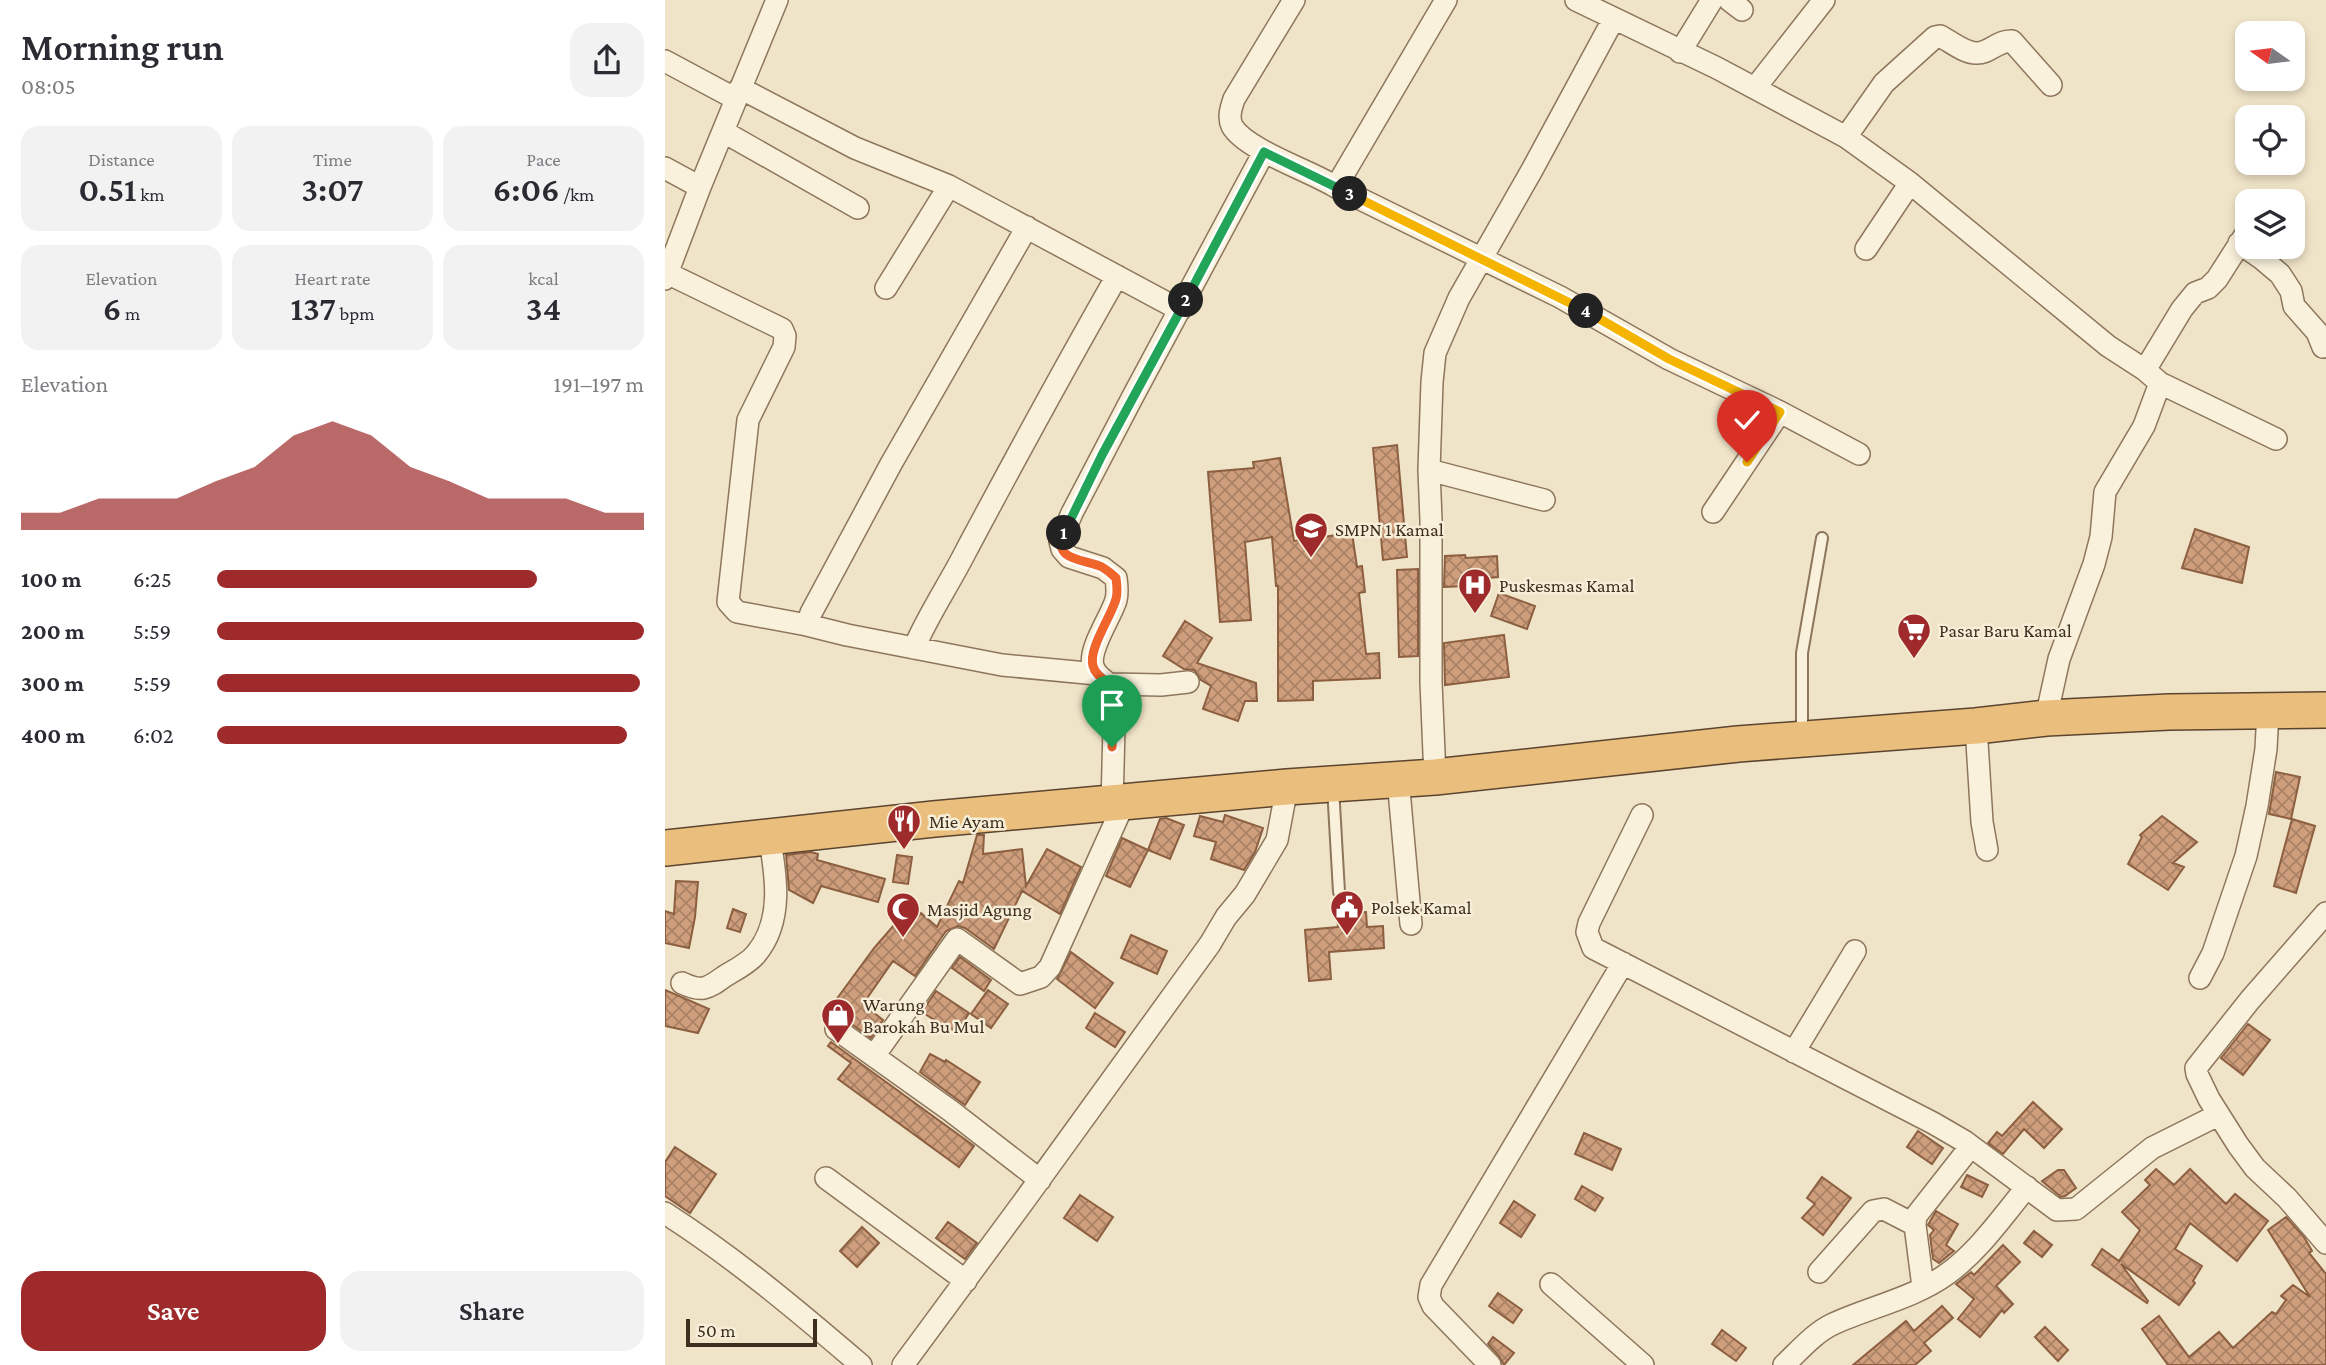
<!DOCTYPE html>
<html lang="en">
<head>
<meta charset="utf-8">
<style>
	body { margin:0; font-family:"Crimson Pro",serif; background:#f2f2f3; color:#2b2b33; height:100vh; display:flex; flex-direction:column; font-size:26px; white-space:nowrap }
	* { box-sizing:border-box; margin:0 }
	p { font-size:23px; color:#7c7c81 }
	.icon { flex:none; width:38px; height:38px; fill:none; stroke:currentColor; stroke-width:2; stroke-linecap:round; stroke-linejoin:round }
	.map { position:relative; flex:1; overflow:hidden }
	.side { display:flex; flex-direction:column; background:#fff; width:665px }
	.side>* { flex:none }
	.needle { width:46px; rotate:284deg }
	.tools { position:absolute; left:1570px; top:21px; display:grid; gap:14px }
	.tools a { display:grid; place-items:center; width:70px; height:70px; border-radius:14px; background:#fff; box-shadow:0 4px 10px #0003; font-size:35px }
	.scale { position:absolute; left:21px; bottom:18px; width:131px; box-sizing:border-box; padding-left:7px; border:4px solid #3d2e20; border-top:0; font-size:19px; line-height:24px; white-space:nowrap; color:#3d2e20; -webkit-text-stroke:5px #f7eed8; paint-order:stroke }
	.pin { position:absolute; display:grid; place-items:center; width:60px; height:60px; color:#fff; margin:-72px -30px; border-radius:50% 50% 50% 0; rotate:-45deg; box-shadow:0 0 7px #0007 }
	.pin .icon { rotate:45deg }
	.km { position:absolute; width:35px; height:35px; margin:-18px; border-radius:50%; background:#222; color:#fff; font-size:19px; line-height:35px; text-align:center }
	.round { display:grid; place-items:center; flex:none; width:74px; height:74px; border-radius:21px; background:#f2f2f3 }
	.overview { display:flex; align-items:center; justify-content:space-between; height:119px; padding:0 21px }
	h1 { font-size:38px; font-weight:600; line-height:52px }
	.stats { display:grid; grid-template-columns:repeat(3,1fr); gap:10px; height:119px; padding:7px 21px }
	.stats div { display:grid; align-content:center; border-radius:18px; background:#f2f2f3; text-align:center }
	.stats b { font-size:35px; font-weight:600 }
	.stats small { font-size:19px; font-weight:400 }
	.stats p { font-size:19px }
	.chart { height:196px; padding:14px 21px }
	.chart p { display:flex; justify-content:space-between }
	.chart svg { width:100%; height:126px; margin-top:7px; fill:#9e2a2b; opacity:.7 }
	.action { display:flex; gap:14px; margin-top:auto; padding:14px 21px }
	.action a { flex:1; height:80px; border-radius:21px; background:#9e2a2b; color:#fff; font-size:28px; font-weight:600; line-height:80px; text-align:center }
	.action a+a { background:#f2f2f3; color:#2b2b33 }
	ul { padding:0 21px; list-style:none; font-size:23px }
	li { display:grid; grid-template-columns:112px 84px 1fr; align-items:center; height:52px }
	li i { height:18px; border-radius:9px; background:#9e2a2b }
	main { display:flex; flex:1; min-height:0 }
	.map>svg:first-child { display:block }
	.building { fill:url(#building-cross-hatch); stroke:#8d5f41; stroke-width:2 }
	.lines { fill:none; stroke-linecap:round; stroke-linejoin:round }
	.service-casing { stroke:#8d765c; stroke-width:14 }
	.minor-casing { stroke:#8d765c; stroke-width:24 }
	.trunk-casing { stroke:#5b4430; stroke-width:38 }
	.service { stroke:#faf1dc; stroke-width:10 }
	.minor { stroke:#faf1dc; stroke-width:21 }
	.trunk { stroke:#eabe7c; stroke-width:35 }
	.split-1-casing { stroke:#fff; stroke-width:14 }
	.split-2-casing { stroke:#fff; stroke-width:14 }
	.split-3-casing { stroke:#fff; stroke-width:14 }
	.split-4-casing { stroke:#fff; stroke-width:14 }
	.split-5-casing { stroke:#fff; stroke-width:14 }
	.split-1 { stroke:#f0652b; stroke-width:9 }
	.split-2 { stroke:#22a559; stroke-width:9 }
	.split-3 { stroke:#22a559; stroke-width:9 }
	.split-4 { stroke:#f5b400; stroke-width:9 }
	.split-5 { stroke:#f5b400; stroke-width:9 }
	.labels { text-anchor:middle; dominant-baseline:central; stroke-width:5; stroke-linejoin:round; paint-order:stroke }
	.poi-label { font-size:19px; fill:#3d2e20; stroke:#f7eed8; text-anchor:start }
</style>
</head>
<body>
<main>
<section class="side">
<div class="overview"><div><h1>Morning run</h1><p>08:05</p></div><a class="round"><svg class="icon" aria-label="share" viewBox="0 0 24 24"><path d="M12 15V3M7 8l5-5 5 5M5 13v7h14v-7"/></svg></a></div>
<div class="stats">
<div><p>Distance</p><b>0.51<small> km</small></b></div>
<div><p>Time</p><b>3:07</b></div>
<div><p>Pace</p><b>6:06<small> /km</small></b></div>
</div>
<div class="stats">
<div><p>Elevation</p><b>6<small> m</small></b></div>
<div><p>Heart rate</p><b>137<small> bpm</small></b></div>
<div><p>kcal</p><b>34</b></div>
</div>
<div class="chart"><p><span>Elevation</span>191–197 m</p>
<svg viewBox="0 0 160 44" preserveAspectRatio="none"><path d="M0 44V38L10 38L20 33L30 33L40 33L50 27L60 22L70 11L80 6L90 11L100 22L110 27L120 33L130 33L140 33L150 38L160 38V44z"/></svg>
</div>
<ul>
<li><b>100 m</b>6:25<i style="width:75%"></i></li>
<li><b>200 m</b>5:59<i style="width:100%"></i></li>
<li><b>300 m</b>5:59<i style="width:99%"></i></li>
<li><b>400 m</b>6:02<i style="width:96%"></i></li>
</ul>
<div class="action"><a>Save</a><a>Share</a></div>
</section>
<div class="map">
<svg width="1661" height="1365" viewBox="0 0 1661 1365">
	<defs>
		<pattern id="building-cross-hatch" width="8" height="8" patternUnits="userSpaceOnUse" patternTransform="scale(1.75)"><rect width="8" height="8" fill="#cf9f7d"/><path d="M0 0l8 8M0 8l8-8" fill="none" stroke="#a98266"/></pattern>
	</defs>
	<rect width="100%" height="100%" fill="#f0e4c8"/>
	<!-- building -->
	<path class="building" d="M 732,445 L 742,557 L 718,560 L 708,448 Z
		M 615,458 L 629,541 L 687,533 L 692,567 L 697,566 L 700,592 L 694,593 L 701,654 L 714,653 L 715,678 L 648,681 L 648,700 L 613,701 L 613,586 L 611,586 L 607,537 L 580,542 L 586,620 L 555,622 L 543,472 L 589,468 L 588,462 Z
		M 1530,529 L 1584,547 L 1577,583 L 1517,568 Z
		M 800,555 L 801,558 L 832,556 L 833,577 L 801,580 L 801,586 L 779,587 L 780,556 Z
		M 753,569 L 753,656 L 734,657 L 732,570 Z
		M 834,593 L 870,606 L 862,629 L 826,616 Z
		M 520,621 L 547,638 L 532,663 L 591,683 L 592,701 L 580,701 L 573,721 L 538,709 L 546,686 L 536,680 L 529,670 L 519,669 L 498,656 Z
		M 839,635 L 844,677 L 780,685 L 779,643 Z
		M 1611,772 L 1635,777 L 1626,819 L 1604,814 Z
		M 560,815 L 598,828 L 590,852 L 579,870 L 546,859 L 551,842 L 529,836 L 535,816 L 558,822 Z
		M 1497,816 L 1532,842 L 1508,863 L 1519,867 L 1503,890 L 1463,864 L 1477,837 L 1475,835 Z
		M 501,818 L 519,825 L 505,859 L 483,850 L 495,819 Z
		M 1627,819 L 1650,826 L 1631,893 L 1609,886 Z
		M 312,835 L 319,835 L 318,854 L 357,849 L 361,886 L 382,849 L 416,867 L 395,914 L 357,891 L 329,949 L 300,928 L 293,926 L 281,931 L 250,976 L 228,961 L 198,1004 L 218,1020 L 206,1038 L 181,1020 L 183,1015 L 168,1004 L 209,948 L 236,917 L 246,926 L 256,913 L 272,927 L 294,881 L 298,883 Z
		M 457,838 L 483,850 L 465,887 L 441,876 Z
		M 146,852 L 153,854 L 152,860 L 220,879 L 213,902 L 156,886 L 148,903 L 124,890 L 121,855 Z
		M 232,855 L 247,857 L 243,884 L 228,882 Z
		M 11,881 L 33,882 L 30,917 L 24,948 L 0,943 L 0,911 L 9,914 Z
		M 68,909 L 81,914 L 75,932 L 62,928 Z
		M 701,912 L 702,927 L 718,926 L 719,948 L 664,952 L 666,979 L 644,981 L 640,930 L 673,927 L 672,914 Z
		M 466,935 L 502,951 L 492,974 L 456,958 Z
		M 406,952 L 448,983 L 430,1008 L 392,979 Z
		M 295,957 L 326,980 L 319,991 L 287,968 Z
		M 0,990 L 44,1009 L 33,1033 L 0,1026 Z
		M 323,990 L 343,1004 L 326,1028 L 306,1014 Z
		M 271,991 L 304,1013 L 291,1034 L 257,1012 Z
		M 430,1013 L 460,1032 L 450,1047 L 421,1028 Z
		M 1583,1024 L 1605,1040 L 1578,1075 L 1556,1058 Z
		M 166,1042 L 309,1146 L 294,1167 L 173,1079 L 186,1063 L 163,1046 Z
		M 265,1054 L 280,1062 L 281,1060 L 315,1082 L 300,1105 L 255,1072 Z
		M 1368,1102 L 1397,1129 L 1379,1148 L 1359,1129 L 1338,1154 L 1323,1143 L 1332,1132 L 1337,1136 Z
		M 1253,1131 L 1278,1148 L 1267,1164 L 1242,1147 Z
		M 919,1133 L 956,1149 L 947,1170 L 910,1154 Z
		M 10,1147 L 51,1174 L 25,1213 L 0,1196 L 0,1162 Z
		M 1491,1169 L 1509,1185 L 1525,1169 L 1561,1204 L 1570,1194 L 1603,1221 L 1572,1261 L 1525,1223 L 1510,1249 L 1537,1266 L 1528,1281 L 1530,1283 L 1514,1305 L 1456,1264 L 1483,1301 L 1482,1303 L 1427,1265 L 1437,1249 L 1454,1261 L 1475,1230 L 1457,1212 L 1485,1185 L 1480,1180 Z
		M 1393,1170 L 1399,1170 L 1411,1188 L 1400,1196 L 1396,1197 L 1377,1181 Z
		M 1302,1175 L 1323,1185 L 1317,1197 L 1296,1187 Z
		M 1157,1177 L 1186,1198 L 1158,1235 L 1137,1218 L 1150,1204 L 1142,1198 Z
		M 917,1186 L 938,1198 L 930,1211 L 910,1199 Z
		M 415,1195 L 448,1217 L 432,1241 L 399,1218 Z
		M 849,1201 L 870,1215 L 856,1237 L 835,1223 Z
		M 1271,1211 L 1293,1224 L 1281,1245 L 1289,1251 L 1274,1263 L 1268,1259 L 1265,1235 L 1269,1230 L 1263,1225 Z
		M 1621,1217 L 1639,1237 L 1647,1251 L 1644,1253 L 1661,1274 L 1661,1365 L 1503,1365 L 1477,1329 L 1494,1316 L 1524,1357 L 1554,1332 L 1568,1348 L 1607,1312 L 1611,1314 L 1621,1300 L 1616,1296 L 1628,1285 L 1645,1297 L 1603,1230 Z
		M 283,1222 L 312,1243 L 300,1259 L 271,1238 Z
		M 197,1227 L 214,1243 L 192,1267 L 175,1251 Z
		M 1369,1231 L 1387,1245 L 1377,1257 L 1359,1243 Z
		M 1338,1245 L 1355,1262 L 1331,1286 L 1348,1304 L 1339,1313 L 1337,1310 L 1315,1337 L 1293,1319 L 1309,1299 L 1291,1284 L 1306,1272 L 1309,1275 Z
		M 833,1293 L 857,1310 L 848,1323 L 824,1306 Z
		M 1277,1306 L 1288,1318 L 1259,1343 L 1266,1351 L 1250,1365 L 1188,1365 L 1241,1321 L 1249,1331 Z
		M 1380,1327 L 1403,1350 L 1393,1361 L 1370,1337 Z
		M 1057,1330 L 1081,1348 L 1071,1361 L 1047,1344 Z
		M 828,1337 L 849,1353 L 839,1365 L 834,1356 L 823,1344 Z"/>
	<g class="lines">
		<!-- service casing -->
		<g class="service-casing">
			<path id="service" d="M 1137,733 L 1137,653 L 1157,538
				M 668,787 L 674,892"/>
		</g>
		<!-- minor casing -->
		<g class="minor-casing">
			<path id="minor" d="M 629,0 L 569,99 C 566,108 563,117 567,126 C 581,150 646,171 671,187 L 895,297 L 1004,359 L 1115,412 L 1194,454
				M 911,0 L 1052,68 L 1181,137 L 1245,183 L 1443,346 L 1480,370 L 1495,383 L 1479,426 L 1440,492 L 1436,537 L 1429,564 L 1394,659 L 1381,718
				M 1064,0 L 1077,10
				M 1015,52 L 1047,0
				M 0,61 L 71,99
				M 75,88 L 190,148 L 284,186 L 515,310
				M 1090,88 L 1159,0
				M 59,132 L 193,208
				M 1181,137 L 1219,83 L 1270,37 L 1275,36 C 1285,41 1299,53 1311,53 C 1324,54 1333,40 1347,41 L 1386,85
				M 0,168 L 35,187
				M 671,187 L 781,0
				M 362,227 L 226,464 L 146,613 L 142,625 L 182,635 L 337,665 L 432,674
				M 1574,243 L 1596,258 L 1615,274 L 1626,291 L 1629,306 L 1652,332 L 1658,347
				M 1201,249 L 1245,183
				M 2,273 L 117,329 L 120,336 L 119,347 L 83,420 L 63,602 L 72,612 L 142,625
				M 0,279 L 35,187 L 112,0
				M 221,288 L 284,186
				M 1480,370 L 1517,309 L 1530,293 L 1543,288 L 1552,279 L 1582,232
				M 1495,383 L 1611,439
				M 764,470 L 879,500
				M 1048,512 L 1115,412
				M 249,648 C 264,613 285,583 302,549 C 351,457 400,367 452,276
				M 446,684 L 496,685 L 523,682
				M 1311,726 L 1317,822 L 1322,850
				M 770,777 L 766,682 L 766,520 L 764,470 L 767,382 L 770,353 L 794,298 L 867,170 L 948,20
				M 733,779 L 746,924
				M 447,804 L 450,690 C 443,681 431,678 428,666 C 423,649 446,617 451,600 C 453,592 452,585 451,578 L 438,568 L 404,557 L 397,549 L 395,541 L 407,513 L 467,398 L 599,152
				M 977,815 L 924,923 L 922,932 L 928,948 L 1268,1123 L 1299,1141 L 1392,1210 L 1411,1209 L 1487,1148 L 1553,1115
				M 1661,913 L 1585,1000 L 1531,1068 L 1532,1074 L 1544,1099 L 1573,1145 L 1590,1168 L 1622,1198 L 1661,1243
				M 1535,978 L 1548,953 L 1581,856 L 1592,806 L 1601,749 L 1603,711
				M 17,983 C 38,993 43,988 60,976 C 70,970 84,963 91,954 C 119,921 111,874 104,835
				M 171,1029 L 286,1111 L 375,1180
				M 1129,1052 L 1190,951
				M 209,1056 L 292,939 L 355,984 L 376,977 L 385,967 L 459,803
				M 161,1178 L 301,1281
				M 0,1213 C 70,1258 133,1311 196,1365
				M 1154,1272 L 1208,1211 L 1219,1209 L 1250,1225
				M 886,1284 L 978,1365
				M 1258,1287 L 1250,1225 L 1251,1216 L 1306,1146
				M 238,1365 L 359,1201 L 545,944 L 561,917 L 580,894 L 612,840 L 622,787
				M 825,1365 L 768,1306 L 764,1297 L 766,1285 L 958,963
				M 1119,1365 C 1134,1351 1149,1333 1168,1324 C 1205,1307 1249,1298 1282,1274 C 1314,1251 1337,1217 1362,1187"/>
		</g>
		<!-- trunk casing -->
		<g class="trunk-casing">
			<path id="trunk" d="M 0,848 L 269,819 L 622,787 L 770,777 L 1073,744 L 1311,726 L 1381,718 L 1504,712 L 1661,710"/>
		</g>
		<!-- service -->
		<use href="#service" class="service"/>
		<!-- minor -->
		<use href="#minor" class="minor"/>
		<!-- trunk -->
		<use href="#trunk" class="trunk"/>
	</g>
	<g class="lines">
		<!-- split-1 casing -->
		<g class="split-1-casing">
			<path id="split-1" d="M 399,533 C 386,561 420,559 437,567 C 442,570 447,574 451,578 C 452,585 453,592 451,599 C 446,617 423,649 428,666 C 431,677 443,681 450,690 L 447,747"/>
		</g>
		<!-- split-2 casing -->
		<g class="split-2-casing">
			<path id="split-2" d="M 399,533 L 437,455 L 521,300"/>
		</g>
		<!-- split-3 casing -->
		<g class="split-3-casing">
			<path id="split-3" d="M 521,300 L 599,152 L 685,194"/>
		</g>
		<!-- split-4 casing -->
		<g class="split-4-casing">
			<path id="split-4" d="M 685,194 L 921,311"/>
		</g>
		<!-- split-5 casing -->
		<g class="split-5-casing">
			<path id="split-5" d="M 921,311 L 1004,359 L 1115,412 L 1082,462"/>
		</g>
		<!-- split-1 -->
		<use href="#split-1" class="split-1"/>
		<!-- split-2 -->
		<use href="#split-2" class="split-2"/>
		<!-- split-3 -->
		<use href="#split-3" class="split-3"/>
		<!-- split-4 -->
		<use href="#split-4" class="split-4"/>
		<!-- split-5 -->
		<use href="#split-5" class="split-5"/>
	</g>
	<!-- icons -->
	<defs>
		<g id="school-pin" transform="scale(1.75)"><path d="M0 17L-7.5 6A9.5 9.5 0 1 1 7.5 6Z" fill="#9e2a2b" stroke="#f7eed8"/><path d="M0-5L7-2L0 1L-7-2ZM-4 1L0 2.5L4 1V4Q0 6-4 4Z" fill="#fff"/></g>
		<g id="hospital-pin" transform="scale(1.75)"><path d="M0 17L-7.5 6A9.5 9.5 0 1 1 7.5 6Z" fill="#9e2a2b" stroke="#f7eed8"/><path d="M-5-5h3v3.5h4V-5h3V5h-3V1.5h-4V5h-3Z" fill="#fff"/></g>
		<g id="supermarket-pin" transform="scale(1.75)"><path d="M0 17L-7.5 6A9.5 9.5 0 1 1 7.5 6Z" fill="#9e2a2b" stroke="#f7eed8"/><path d="M-6-5.5h2.5l.6 2H6L4.5 2H-2.5L-4.4-4H-6ZM-1.5 3.2a1.3 1.3 0 1 0 .1 0ZM3 3.2a1.3 1.3 0 1 0 .1 0Z" fill="#fff"/></g>
		<g id="restaurant-pin" transform="scale(1.75)"><path d="M0 17L-7.5 6A9.5 9.5 0 1 1 7.5 6Z" fill="#9e2a2b" stroke="#f7eed8"/><path d="M-5-6h1v4h1v-4h1v4h1v-4h1v5L-1.5 .5V6h-2V.5L-5-1ZM5-6V6H3V1.5H1.5Q1.5-4 5-6Z" fill="#fff"/></g>
		<g id="civic-pin" transform="scale(1.75)"><path d="M0 17L-7.5 6A9.5 9.5 0 1 1 7.5 6Z" fill="#9e2a2b" stroke="#f7eed8"/><path d="M-.6-6.5H3V-4.5H.6V-3L4-1V1h2V6H-6V1h2V-1L-.6-3ZM-1.2 2.5V6h2.4V2.5Z" fill="#fff"/></g>
		<g id="mosque-pin" transform="scale(1.75)"><path d="M0 17L-7.5 6A9.5 9.5 0 1 1 7.5 6Z" fill="#9e2a2b" stroke="#f7eed8"/><path d="M3.5-4.9A6 6 0 1 0 3.5 4.9A5 5 0 1 1 3.5-4.9Z" fill="#fff"/></g>
		<g id="shop-pin" transform="scale(1.75)"><path d="M0 17L-7.5 6A9.5 9.5 0 1 1 7.5 6Z" fill="#9e2a2b" stroke="#f7eed8"/><path d="M-5-2.5h2.3a2.7 3.5 0 0 1 5.4 0H5L5.5 6h-11ZM-1.5-2.5h3a1.5 2.3 0 0 0-3 0Z" fill="#fff"/></g>
	</defs>
	<g fill-rule="evenodd">
		<use href="#school-pin" x="646" y="529"/>
		<use href="#hospital-pin" x="810" y="585"/>
		<use href="#supermarket-pin" x="1249" y="630"/>
		<use href="#restaurant-pin" x="239" y="821"/>
		<use href="#civic-pin" x="682" y="907"/>
		<use href="#mosque-pin" x="238" y="909"/>
		<use href="#shop-pin" x="173" y="1015"/>
	</g>
	<g class="labels">
		<!-- poi labels -->
		<g class="poi-label">
			<text x="670" y="529">SMPN 1 Kamal</text>
			<text x="834" y="585">Puskesmas Kamal</text>
			<text x="1274" y="630">Pasar Baru Kamal</text>
			<text x="264" y="821">Mie Ayam</text>
			<text x="706" y="907">Polsek Kamal</text>
			<text x="262" y="909">Masjid Agung</text>
			<text x="198" y="1004">Warung<tspan x="198" dy="22">Barokah Bu Mul</tspan></text>
		</g>
	</g>
</svg>
<div class="tools">
<a><svg class="needle" viewBox="-14 -14 28 28"><path d="M0-13l5 13h-10z" fill="#e53935"/><path d="M0 13l5-13h-10z" fill="#7c7c81"/></svg></a>
<a><svg class="icon" aria-label="locate" viewBox="0 0 24 24"><circle cx="12" cy="12" r="6"/><path d="M12 2v4M12 18v4M2 12h4M18 12h4"/></svg></a>
<a><svg class="icon" aria-label="layers" viewBox="0 0 24 24"><path d="M12 4l9 5-9 5-9-5zM3 14l9 5 9-5"/></svg></a>
</div>
<div class="scale">50 m</div>
<div class="pin" style="left:447px;top:747px;background:#1e9e55"><svg class="icon" aria-label="arrive" viewBox="0 0 24 24"><path d="M6 21V4h12l-3 4 3 4H6"/></svg></div>
<div class="pin" style="left:1082px;top:462px;background:#d93025"><svg class="icon" aria-label="check" viewBox="0 0 24 24"><path d="M5 12l5 5 9-10"/></svg></div>
<b class="km" style="left:399px;top:533px">1</b>
<b class="km" style="left:521px;top:300px">2</b>
<b class="km" style="left:685px;top:194px">3</b>
<b class="km" style="left:921px;top:311px">4</b>
</div>
</main>
</body>
</html>
